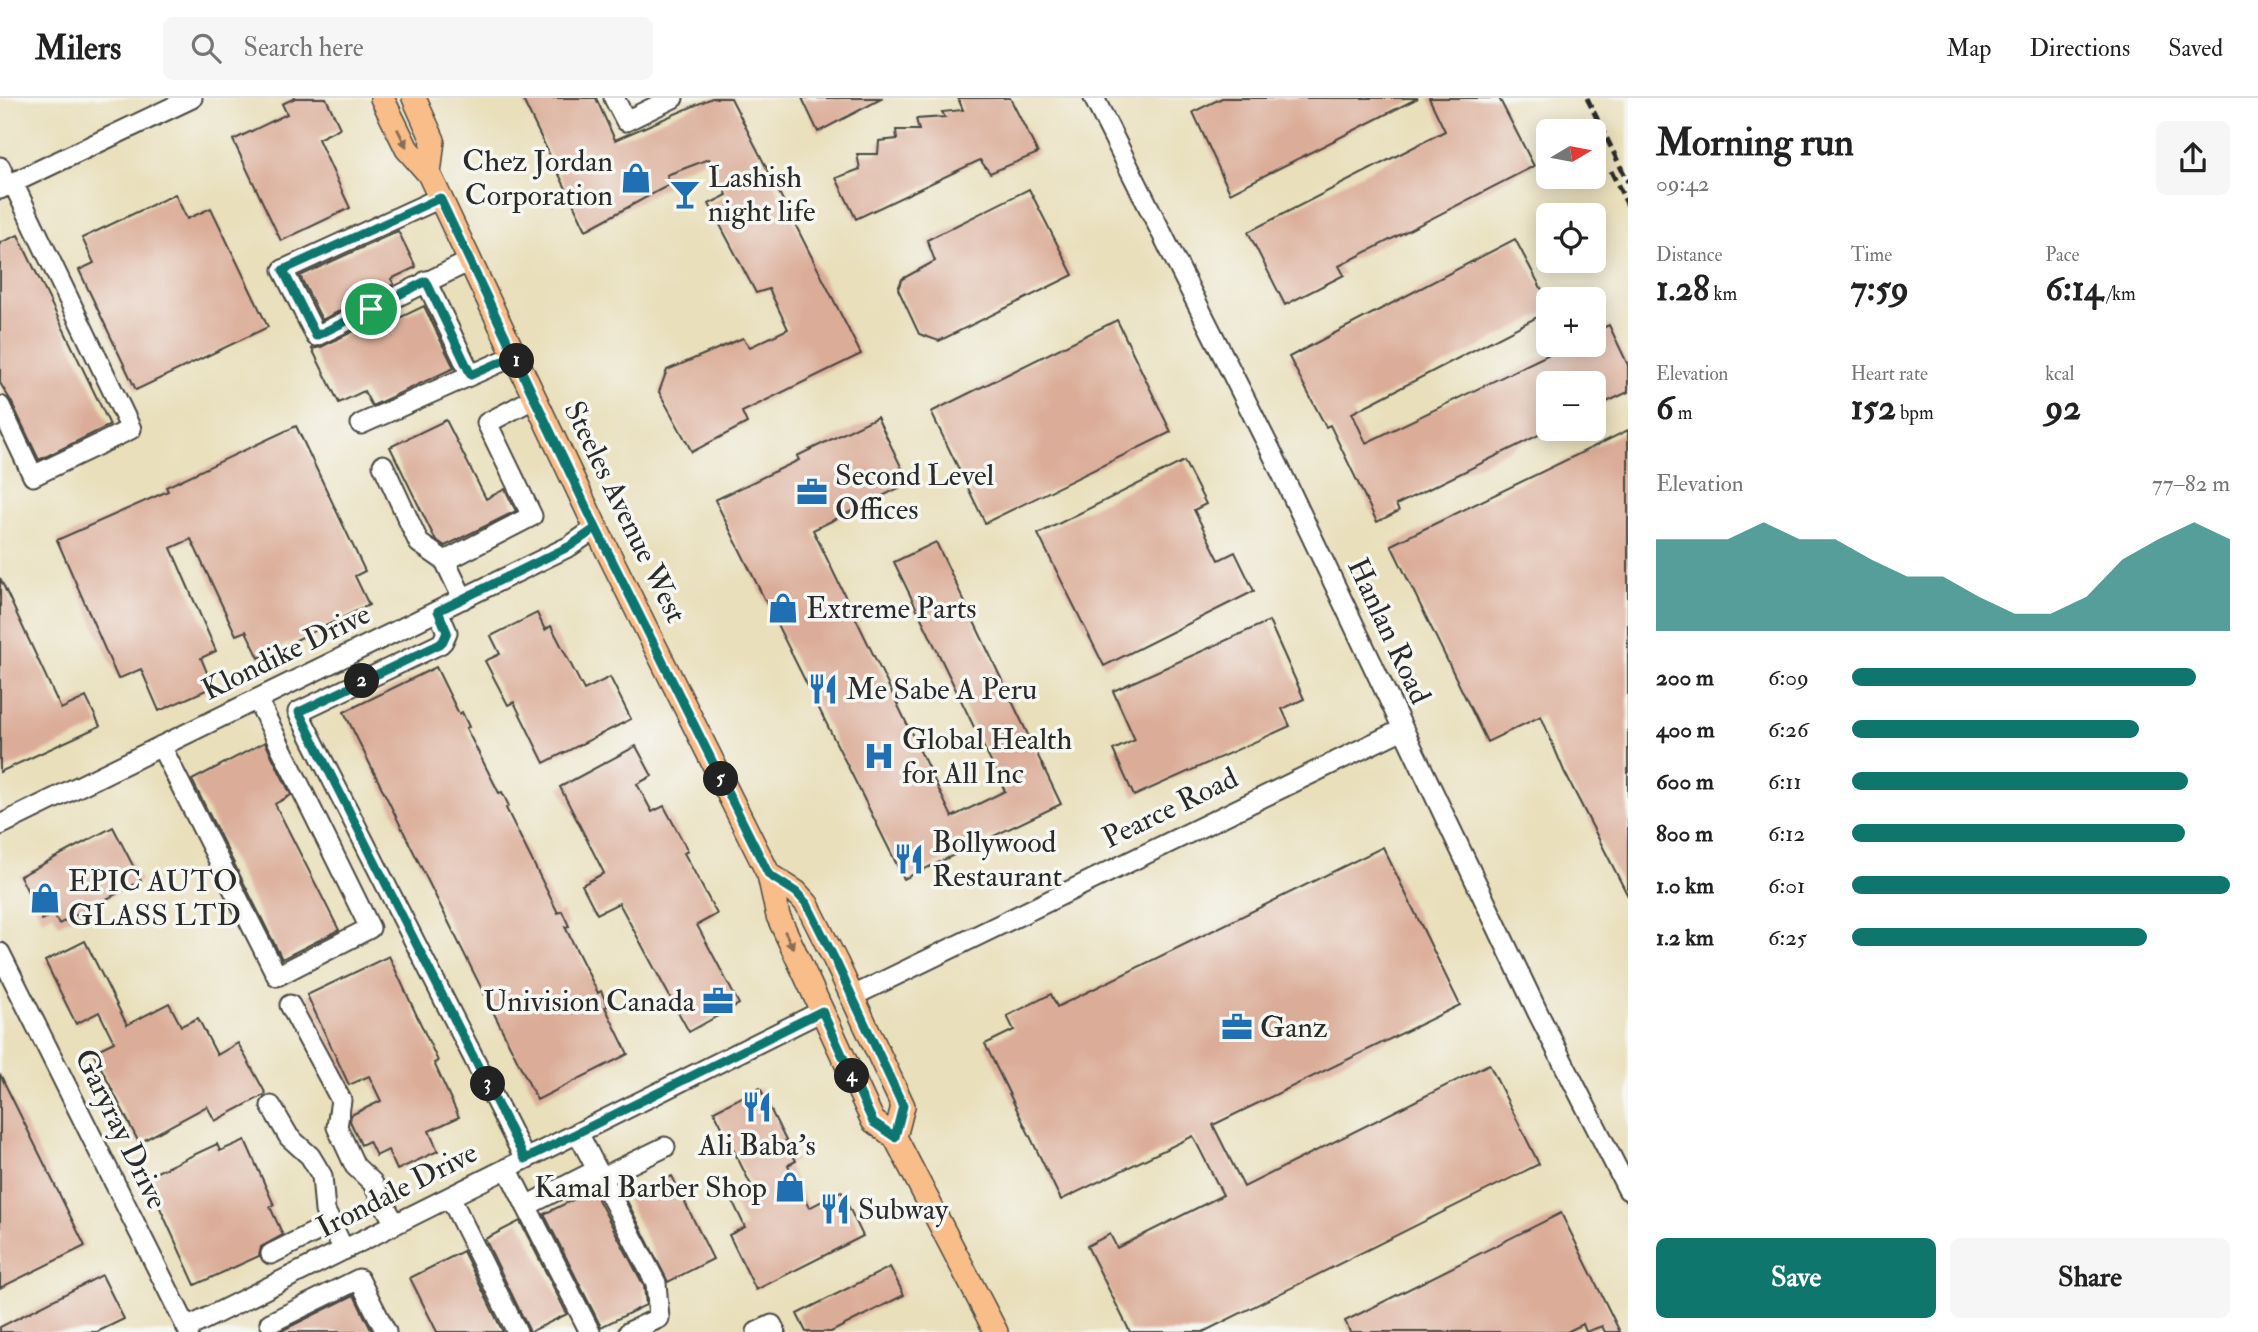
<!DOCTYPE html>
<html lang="en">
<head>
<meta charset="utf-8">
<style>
	body { margin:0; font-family:"IM FELL Double Pica",serif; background:#f6f6f6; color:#222; height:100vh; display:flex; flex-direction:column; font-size:26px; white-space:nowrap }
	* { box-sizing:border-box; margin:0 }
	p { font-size:23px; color:#767676 }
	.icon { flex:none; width:38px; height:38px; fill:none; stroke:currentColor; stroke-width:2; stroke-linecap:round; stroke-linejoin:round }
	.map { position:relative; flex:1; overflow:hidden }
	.panel { display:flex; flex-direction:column; background:#fff; width:630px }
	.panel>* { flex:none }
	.needle { width:46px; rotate:80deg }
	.fabs { position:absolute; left:1536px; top:21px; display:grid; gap:14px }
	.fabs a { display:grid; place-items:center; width:70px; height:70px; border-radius:10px; background:#fff; box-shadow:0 4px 18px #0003; font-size:35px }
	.pin { position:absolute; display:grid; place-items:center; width:60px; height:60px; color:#fff; margin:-30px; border:4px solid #fff; border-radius:50%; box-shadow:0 2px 7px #0007 }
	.km { position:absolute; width:35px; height:35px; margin:-18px; border-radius:50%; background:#222; color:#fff; font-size:19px; line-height:35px; text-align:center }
	.round { display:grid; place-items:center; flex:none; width:74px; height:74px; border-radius:10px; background:#f6f6f6 }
	.headline { display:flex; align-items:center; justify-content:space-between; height:119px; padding:0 28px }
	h1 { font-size:38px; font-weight:800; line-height:52px }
	.figures { display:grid; grid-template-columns:repeat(3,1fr); gap:10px; height:119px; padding:7px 28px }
	.figures div { display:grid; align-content:center }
	.figures b { font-size:35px; font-weight:800 }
	.figures small { font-size:19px; font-weight:400 }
	.figures p { font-size:19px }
	.chart { height:196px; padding:14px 28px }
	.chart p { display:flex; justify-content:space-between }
	.chart svg { width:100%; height:126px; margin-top:7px; fill:#0f766e; opacity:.7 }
	.cta { display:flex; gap:14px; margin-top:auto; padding:14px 28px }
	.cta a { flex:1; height:80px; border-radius:10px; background:#0f766e; color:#fff; font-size:28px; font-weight:800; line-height:80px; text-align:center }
	.cta a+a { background:#f6f6f6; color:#222 }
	ul { padding:0 28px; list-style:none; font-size:23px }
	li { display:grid; grid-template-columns:112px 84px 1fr; align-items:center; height:52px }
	li i { height:18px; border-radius:9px; background:#0f766e }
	header { display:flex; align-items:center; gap:42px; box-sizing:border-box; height:98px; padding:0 35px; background:#fff; border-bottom:2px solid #e0e0e0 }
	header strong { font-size:33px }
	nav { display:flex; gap:38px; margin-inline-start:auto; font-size:24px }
	.search { width:490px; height:63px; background:#f6f6f6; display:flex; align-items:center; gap:18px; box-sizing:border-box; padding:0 24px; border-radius:10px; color:#767676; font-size:26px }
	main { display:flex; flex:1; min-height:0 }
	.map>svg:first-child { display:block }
	.building { fill:#dbad99 }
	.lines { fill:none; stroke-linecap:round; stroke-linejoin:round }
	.minor-casing { stroke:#484641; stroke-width:23 }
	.major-casing { stroke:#484641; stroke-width:26 }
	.minor { stroke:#fff; stroke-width:19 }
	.major { stroke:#f8bd89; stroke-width:23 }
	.rail { stroke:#2b2b2b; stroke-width:5; stroke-dasharray:10 5; stroke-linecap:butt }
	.oneway { fill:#876d55 }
	.route-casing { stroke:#fff; stroke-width:14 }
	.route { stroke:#0f766e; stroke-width:9 }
	.labels { text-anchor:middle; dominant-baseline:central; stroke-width:7; stroke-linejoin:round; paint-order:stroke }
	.poi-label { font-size:30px; fill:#2b2b2b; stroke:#f6f6f2; text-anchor:start }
	.street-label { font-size:30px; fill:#2b2b2b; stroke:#f6f6f2 }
</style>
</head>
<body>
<header>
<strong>Milers</strong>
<div class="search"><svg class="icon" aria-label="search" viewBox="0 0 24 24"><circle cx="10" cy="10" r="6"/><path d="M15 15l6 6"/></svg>Search here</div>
<nav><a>Map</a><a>Directions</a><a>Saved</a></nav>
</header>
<main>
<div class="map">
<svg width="1628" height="1234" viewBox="0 0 1628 1234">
	<rect width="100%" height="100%" fill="#f6f6f2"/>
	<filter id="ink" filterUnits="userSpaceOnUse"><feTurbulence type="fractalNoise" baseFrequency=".0143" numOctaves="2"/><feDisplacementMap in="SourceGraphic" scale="14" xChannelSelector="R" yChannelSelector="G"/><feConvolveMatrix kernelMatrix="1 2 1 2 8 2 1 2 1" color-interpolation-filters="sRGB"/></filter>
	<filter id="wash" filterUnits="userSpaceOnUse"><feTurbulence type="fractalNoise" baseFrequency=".00686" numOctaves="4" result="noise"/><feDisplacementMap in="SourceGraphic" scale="28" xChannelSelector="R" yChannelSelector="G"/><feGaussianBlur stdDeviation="1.57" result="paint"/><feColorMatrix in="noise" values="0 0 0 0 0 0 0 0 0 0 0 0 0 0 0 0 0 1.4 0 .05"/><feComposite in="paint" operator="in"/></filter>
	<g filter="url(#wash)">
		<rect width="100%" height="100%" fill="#e9dfbb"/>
		<g id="blocks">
			<!-- building -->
			<path class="building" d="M 295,0 L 326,0 L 340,30 L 318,41 L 350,110 L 281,143 L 233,42 L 287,16 L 282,6 Z
				M 522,0 L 596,0 L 615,42 L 712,0 L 731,0 L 861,256 L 742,314 L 747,325 L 692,354 L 659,294 L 667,272 L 743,240 L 750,249 L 788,231 L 769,191 L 756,195 L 709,106 L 727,97 L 709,61 L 667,77 L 669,87 L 586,132 Z
				M 802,0 L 883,0 L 818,34 Z
				M 958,0 L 1010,0 L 1038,55 L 990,75 L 980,62 L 856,121 L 836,80 L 860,71 L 857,56 L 878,56 L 879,43 L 897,41 L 896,32 L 919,32 L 916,21 L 945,19 L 942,14 L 963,12 Z
				M 1222,0 L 1418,0 L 1230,95 L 1193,14 Z
				M 1429,0 L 1499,0 L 1534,68 L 1339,168 L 1344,177 L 1285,207 L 1248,134 L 1445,33 Z
				M 1029,91 L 1073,177 L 939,243 L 919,236 L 898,191 L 902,181 L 935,163 L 927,142 Z
				M 175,96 L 187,121 L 211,110 L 268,229 L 136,292 L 79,172 L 94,165 L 82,140 Z
				M 398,133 L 416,169 L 391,181 L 394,186 L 322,222 L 300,178 Z
				M 18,137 L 110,327 L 39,362 L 11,303 L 0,285 L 0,145 Z
				M 1515,141 L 1549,205 L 1549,213 L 1352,315 L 1366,345 L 1568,247 L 1594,247 L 1594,234 L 1609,227 L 1628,267 L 1628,294 L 1594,310 L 1594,285 L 1549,285 L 1549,332 L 1396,407 L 1399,413 L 1377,424 L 1330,327 L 1326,329 L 1289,259 Z
				M 424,208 L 454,270 L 372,308 L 364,293 L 339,305 L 312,251 L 321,249 L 387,217 L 391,224 Z
				M 1117,222 L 1171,334 L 985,425 L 931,314 Z
				M 877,319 L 909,385 L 813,432 L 952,719 L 1005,693 L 894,464 L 936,444 L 1061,706 L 904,781 L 715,402 L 799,362 L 797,358 Z
				M 446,322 L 486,401 L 505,391 L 516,413 L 445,448 L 435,441 L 390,349 Z
				M 296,328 L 365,473 L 355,478 L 369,507 L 259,560 L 246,533 L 236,537 L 191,441 L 171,450 L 216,553 L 201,560 L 213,589 L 159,613 L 141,571 L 118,581 L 57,442 L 168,393 L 166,389 Z
				M 1628,332 L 1628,798 L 1564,673 L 1541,618 L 1487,644 L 1391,447 Z
				M 1184,363 L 1206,406 L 1194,412 L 1219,462 L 1235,454 L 1254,493 L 1104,568 L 1038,436 Z
				M 0,480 L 61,611 L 86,599 L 100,628 L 0,674 Z
				M 537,515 L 545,532 L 551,528 L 584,592 L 610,579 L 631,621 L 544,665 L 514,604 L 508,607 L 485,563 L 500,556 L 491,538 Z
				M 1269,523 L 1304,601 L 1282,611 L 1290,628 L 1134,698 L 1113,652 L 1135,642 L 1113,593 Z
				M 436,569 L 459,616 L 462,614 L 469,629 L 466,630 L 499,695 L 502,694 L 509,708 L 506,710 L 558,815 L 562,813 L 569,828 L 565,829 L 598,895 L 601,893 L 608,908 L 605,909 L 628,956 L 537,1002 L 344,614 Z
				M 265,644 L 291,697 L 275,706 L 339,832 L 282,861 L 192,682 Z
				M 636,648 L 652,678 L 637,686 L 652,714 L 664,708 L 688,753 L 684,755 L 717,816 L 697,827 L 739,906 L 689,934 L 619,805 L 597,816 L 582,787 L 604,775 L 560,689 Z
				M 113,729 L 141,783 L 59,826 L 53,816 L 42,822 L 20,778 Z
				M 1383,749 L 1460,907 L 1213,1027 L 1244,1089 L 1489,966 L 1539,1066 L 1203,1234 L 1130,1234 L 1087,1148 L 1110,1136 L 1117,1150 L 1223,1097 L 1193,1038 L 1061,1102 L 985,946 L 1014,932 L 1007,918 L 1051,896 L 1057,909 Z
				M 85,843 L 127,927 L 169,905 L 181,928 L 198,920 L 217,957 L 238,945 L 266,996 L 215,1023 L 207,1008 L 139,1045 L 93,954 L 114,944 L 99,914 L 76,926 L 45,863 Z
				M 389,858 L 438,963 L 434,965 L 459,1019 L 429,1033 L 438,1053 L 397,1072 L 388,1052 L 376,1058 L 369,1043 L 361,1047 L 350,1023 L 351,1017 L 381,1003 L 369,978 L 349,987 L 307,897 Z
				M 0,976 L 85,1148 L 0,1190 Z
				M 760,990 L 796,1063 L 788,1067 L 809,1110 L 841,1093 L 863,1138 L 756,1192 L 729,1137 L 745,1129 L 731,1100 L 752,1089 L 714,1013 Z
				M 245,1042 L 274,1107 L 270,1109 L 283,1137 L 261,1149 L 259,1158 L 195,1187 L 146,1079 L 217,1046 L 220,1053 Z
				M 672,1078 L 713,1161 L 668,1184 L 626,1101 Z
				M 593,1092 L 644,1188 L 646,1207 L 601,1229 L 544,1116 Z
				M 1561,1115 L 1620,1234 L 1605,1234 L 1602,1228 L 1586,1234 L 1583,1226 L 1567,1234 L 1350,1234 L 1345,1223 Z
				M 520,1123 L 567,1216 L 530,1234 L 485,1141 Z
				M 463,1153 L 503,1234 L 437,1234 L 410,1180 Z
				M 890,1169 L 904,1197 L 831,1234 L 806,1234 L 797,1216 Z
				M 102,1177 L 124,1221 L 97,1234 L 0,1234 L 0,1229 Z
				M 354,1197 L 372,1234 L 279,1234 Z"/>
		</g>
	</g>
	<g filter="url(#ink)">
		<use href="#blocks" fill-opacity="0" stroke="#484641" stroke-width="2"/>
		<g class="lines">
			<!-- minor casing -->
			<g class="minor-casing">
				<path id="minor" d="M 614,0 L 626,23 L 673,0
					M 1094,0 L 1274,359 L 1538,915 L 1628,1092
					M 0,69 L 8,87
					M 0,91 L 192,0
					M 440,100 L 283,172 L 316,238 L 470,163
					M 426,183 L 471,277
					M 0,308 L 33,378 L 131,331 L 13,85
					M 361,326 L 514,258
					M 383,367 L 419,445 L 445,463
					M 463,501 L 445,463 L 532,418 L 487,325 L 535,300
					M 438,513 L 447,534 L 443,543 L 440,546 L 298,614 L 525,1061
					M 161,648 L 277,878 L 370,830 L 257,601
					M 0,727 L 570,448 L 596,430
					M 0,855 L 189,1234
					M 851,899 L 1403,631
					M 290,907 L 341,1002 L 337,1029 L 355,1068 L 372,1084 L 395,1126
					M 271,1008 L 289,1039 L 310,1058 L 322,1078 L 325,1113 L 344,1152
					M 578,1035 L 656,1185 L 659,1220 L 629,1234
					M 507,1070 L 590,1234
					M 601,1080 L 665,1049
					M 450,1099 L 517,1234
					M 526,1108 L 597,1072
					M 271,1156 L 331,1126
					M 270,1225 L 359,1181 L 386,1234
					M 187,1230 L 822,913
					M 757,1234 L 772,1227 L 775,1234"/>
			</g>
			<!-- major casing -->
			<g class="major-casing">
				<path id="major" d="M 382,0 L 407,51 L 429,76 L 596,430 L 769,777 L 778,818 L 873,1023 L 895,1039 L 996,1234
					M 414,0 L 433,42 L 429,76
					M 769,777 L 796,794 L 807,806 L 837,866 L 903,1008 L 895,1039"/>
			</g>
			<!-- minor -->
			<use href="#minor" class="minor"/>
			<!-- major -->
			<use href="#major" class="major"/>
			<!-- rail -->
			<path class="rail" d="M 1587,0 L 1628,84
				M 1611,73 L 1628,108"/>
		</g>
		<!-- one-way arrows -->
		<defs><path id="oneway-solid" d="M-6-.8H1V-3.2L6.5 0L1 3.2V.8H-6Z" transform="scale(1.75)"/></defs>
		<g class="oneway">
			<use href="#oneway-solid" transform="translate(402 40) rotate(63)"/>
			<use href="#oneway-solid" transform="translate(789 842) rotate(64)"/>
		</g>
	</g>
	<g class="lines" filter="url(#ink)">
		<!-- route casing -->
		<g class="route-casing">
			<path id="route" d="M 371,211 L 316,238 L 283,172 L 440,100 L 596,430 L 570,448 L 438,513 L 447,534 L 443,543 L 440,546 L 299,614 L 525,1061 L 822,913 L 873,1024 L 895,1039 L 903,1008 L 837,866 L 807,806 L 796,794 L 769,777 L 596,430 L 514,258 L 471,277 L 426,183 L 371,211"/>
		</g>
		<!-- route -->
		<use href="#route" class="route"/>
	</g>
	<!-- icons -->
	<defs>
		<g id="shop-bare" transform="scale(2.415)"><path d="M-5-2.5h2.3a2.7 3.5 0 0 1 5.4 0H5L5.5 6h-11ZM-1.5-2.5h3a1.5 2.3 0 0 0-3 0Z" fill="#1f6fb2" stroke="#f6f6f2" stroke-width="2.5" paint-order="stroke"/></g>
		<g id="bar-bare" transform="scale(2.415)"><path d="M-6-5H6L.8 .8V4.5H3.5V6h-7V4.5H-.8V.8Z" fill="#1f6fb2" stroke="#f6f6f2" stroke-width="2.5" paint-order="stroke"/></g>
		<g id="office-bare" transform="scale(2.415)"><path d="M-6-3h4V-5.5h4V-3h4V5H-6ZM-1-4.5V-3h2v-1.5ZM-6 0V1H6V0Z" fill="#1f6fb2" stroke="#f6f6f2" stroke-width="2.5" paint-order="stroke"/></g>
		<g id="restaurant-bare" transform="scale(2.415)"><path d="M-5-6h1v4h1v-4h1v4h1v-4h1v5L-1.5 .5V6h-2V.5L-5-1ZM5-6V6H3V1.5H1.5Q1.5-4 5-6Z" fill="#1f6fb2" stroke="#f6f6f2" stroke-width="2.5" paint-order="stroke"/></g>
		<g id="hospital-bare" transform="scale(2.415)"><path d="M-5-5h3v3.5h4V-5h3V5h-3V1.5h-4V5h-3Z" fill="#1f6fb2" stroke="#f6f6f2" stroke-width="2.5" paint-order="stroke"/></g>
	</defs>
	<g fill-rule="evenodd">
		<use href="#shop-bare" x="636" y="80"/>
		<use href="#bar-bare" x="685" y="96"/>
		<use href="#office-bare" x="812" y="394"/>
		<use href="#shop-bare" x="783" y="510"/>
		<use href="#restaurant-bare" x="823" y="591"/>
		<use href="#hospital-bare" x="879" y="658"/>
		<use href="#restaurant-bare" x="909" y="761"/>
		<use href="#shop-bare" x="45" y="800"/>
		<use href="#office-bare" x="718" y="903"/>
		<use href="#office-bare" x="1237" y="929"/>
		<use href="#restaurant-bare" x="757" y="1009"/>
		<use href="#shop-bare" x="790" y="1089"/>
		<use href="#restaurant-bare" x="835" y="1111"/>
	</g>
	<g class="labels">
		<!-- poi labels -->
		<g class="poi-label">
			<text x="613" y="63" text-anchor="end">Chez Jordan<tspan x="613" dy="34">Corporation</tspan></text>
			<text x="708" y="79">Lashish<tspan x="708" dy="34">night life</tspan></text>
			<text x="835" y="377">Second Level<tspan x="835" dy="34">Offices</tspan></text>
			<text x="806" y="510">Extreme Parts</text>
			<text x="846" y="591">Me Sabe A Peru</text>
			<text x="902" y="641">Global Health<tspan x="902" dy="34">for All Inc</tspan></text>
			<text x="932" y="744">Bollywood<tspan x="932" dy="34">Restaurant</tspan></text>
			<text x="68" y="783">EPIC AUTO<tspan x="68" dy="34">GLASS LTD</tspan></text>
			<text x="695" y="903" text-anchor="end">Univision Canada</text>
			<text x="1260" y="929">Ganz</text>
			<text x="757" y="1047" text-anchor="middle">Ali Baba's</text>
			<text x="767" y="1089" text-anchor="end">Kamal Barber Shop</text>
			<text x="858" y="1111">Subway</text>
		</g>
		<!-- street labels -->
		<g class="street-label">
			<text transform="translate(625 414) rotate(64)">Steeles Avenue West</text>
			<text transform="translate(1389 533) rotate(65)">Hanlan Road</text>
			<text transform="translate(286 554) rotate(-26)">Klondike Drive</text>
			<text transform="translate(1170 710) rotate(-26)">Pearce Road</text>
			<text transform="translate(121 1031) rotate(64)">Garyray Drive</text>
			<text transform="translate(397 1092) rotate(-27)">Irondale Drive</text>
		</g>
	</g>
</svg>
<div class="fabs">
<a><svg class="needle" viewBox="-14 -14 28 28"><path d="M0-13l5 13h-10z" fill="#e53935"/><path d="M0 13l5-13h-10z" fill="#767676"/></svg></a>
<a><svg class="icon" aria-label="locate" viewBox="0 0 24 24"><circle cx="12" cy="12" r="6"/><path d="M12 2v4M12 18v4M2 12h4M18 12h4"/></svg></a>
<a>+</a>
<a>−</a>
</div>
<div class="pin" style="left:371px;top:211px;background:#1e9e55"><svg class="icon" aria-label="arrive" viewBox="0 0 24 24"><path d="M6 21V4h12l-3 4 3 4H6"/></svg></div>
<b class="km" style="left:517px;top:263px">1</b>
<b class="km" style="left:362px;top:583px">2</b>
<b class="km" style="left:488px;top:986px">3</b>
<b class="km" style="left:852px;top:978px">4</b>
<b class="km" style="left:721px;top:681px">5</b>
</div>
<section class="panel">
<div class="headline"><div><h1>Morning run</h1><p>09:42</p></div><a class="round"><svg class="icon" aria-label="share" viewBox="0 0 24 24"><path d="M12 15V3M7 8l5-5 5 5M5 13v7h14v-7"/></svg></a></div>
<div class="figures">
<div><p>Distance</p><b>1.28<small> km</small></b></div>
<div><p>Time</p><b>7:59</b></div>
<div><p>Pace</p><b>6:14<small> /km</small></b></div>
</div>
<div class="figures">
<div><p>Elevation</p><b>6<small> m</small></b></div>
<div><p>Heart rate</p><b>152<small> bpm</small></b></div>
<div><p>kcal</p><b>92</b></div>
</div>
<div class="chart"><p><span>Elevation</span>77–82 m</p>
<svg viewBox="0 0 160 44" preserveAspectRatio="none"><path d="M0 44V12L10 12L20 12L30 6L40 12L50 12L60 19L70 25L80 25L90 32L100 38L110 38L120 32L130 19L140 12L150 6L160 12V44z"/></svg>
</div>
<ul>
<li><b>200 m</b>6:09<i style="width:91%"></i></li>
<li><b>400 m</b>6:26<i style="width:76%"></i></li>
<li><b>600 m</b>6:11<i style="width:89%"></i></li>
<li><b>800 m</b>6:12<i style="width:88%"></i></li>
<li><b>1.0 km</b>6:01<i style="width:100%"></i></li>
<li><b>1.2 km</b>6:25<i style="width:78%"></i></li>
</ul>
<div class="cta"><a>Save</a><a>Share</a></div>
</section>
</main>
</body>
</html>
